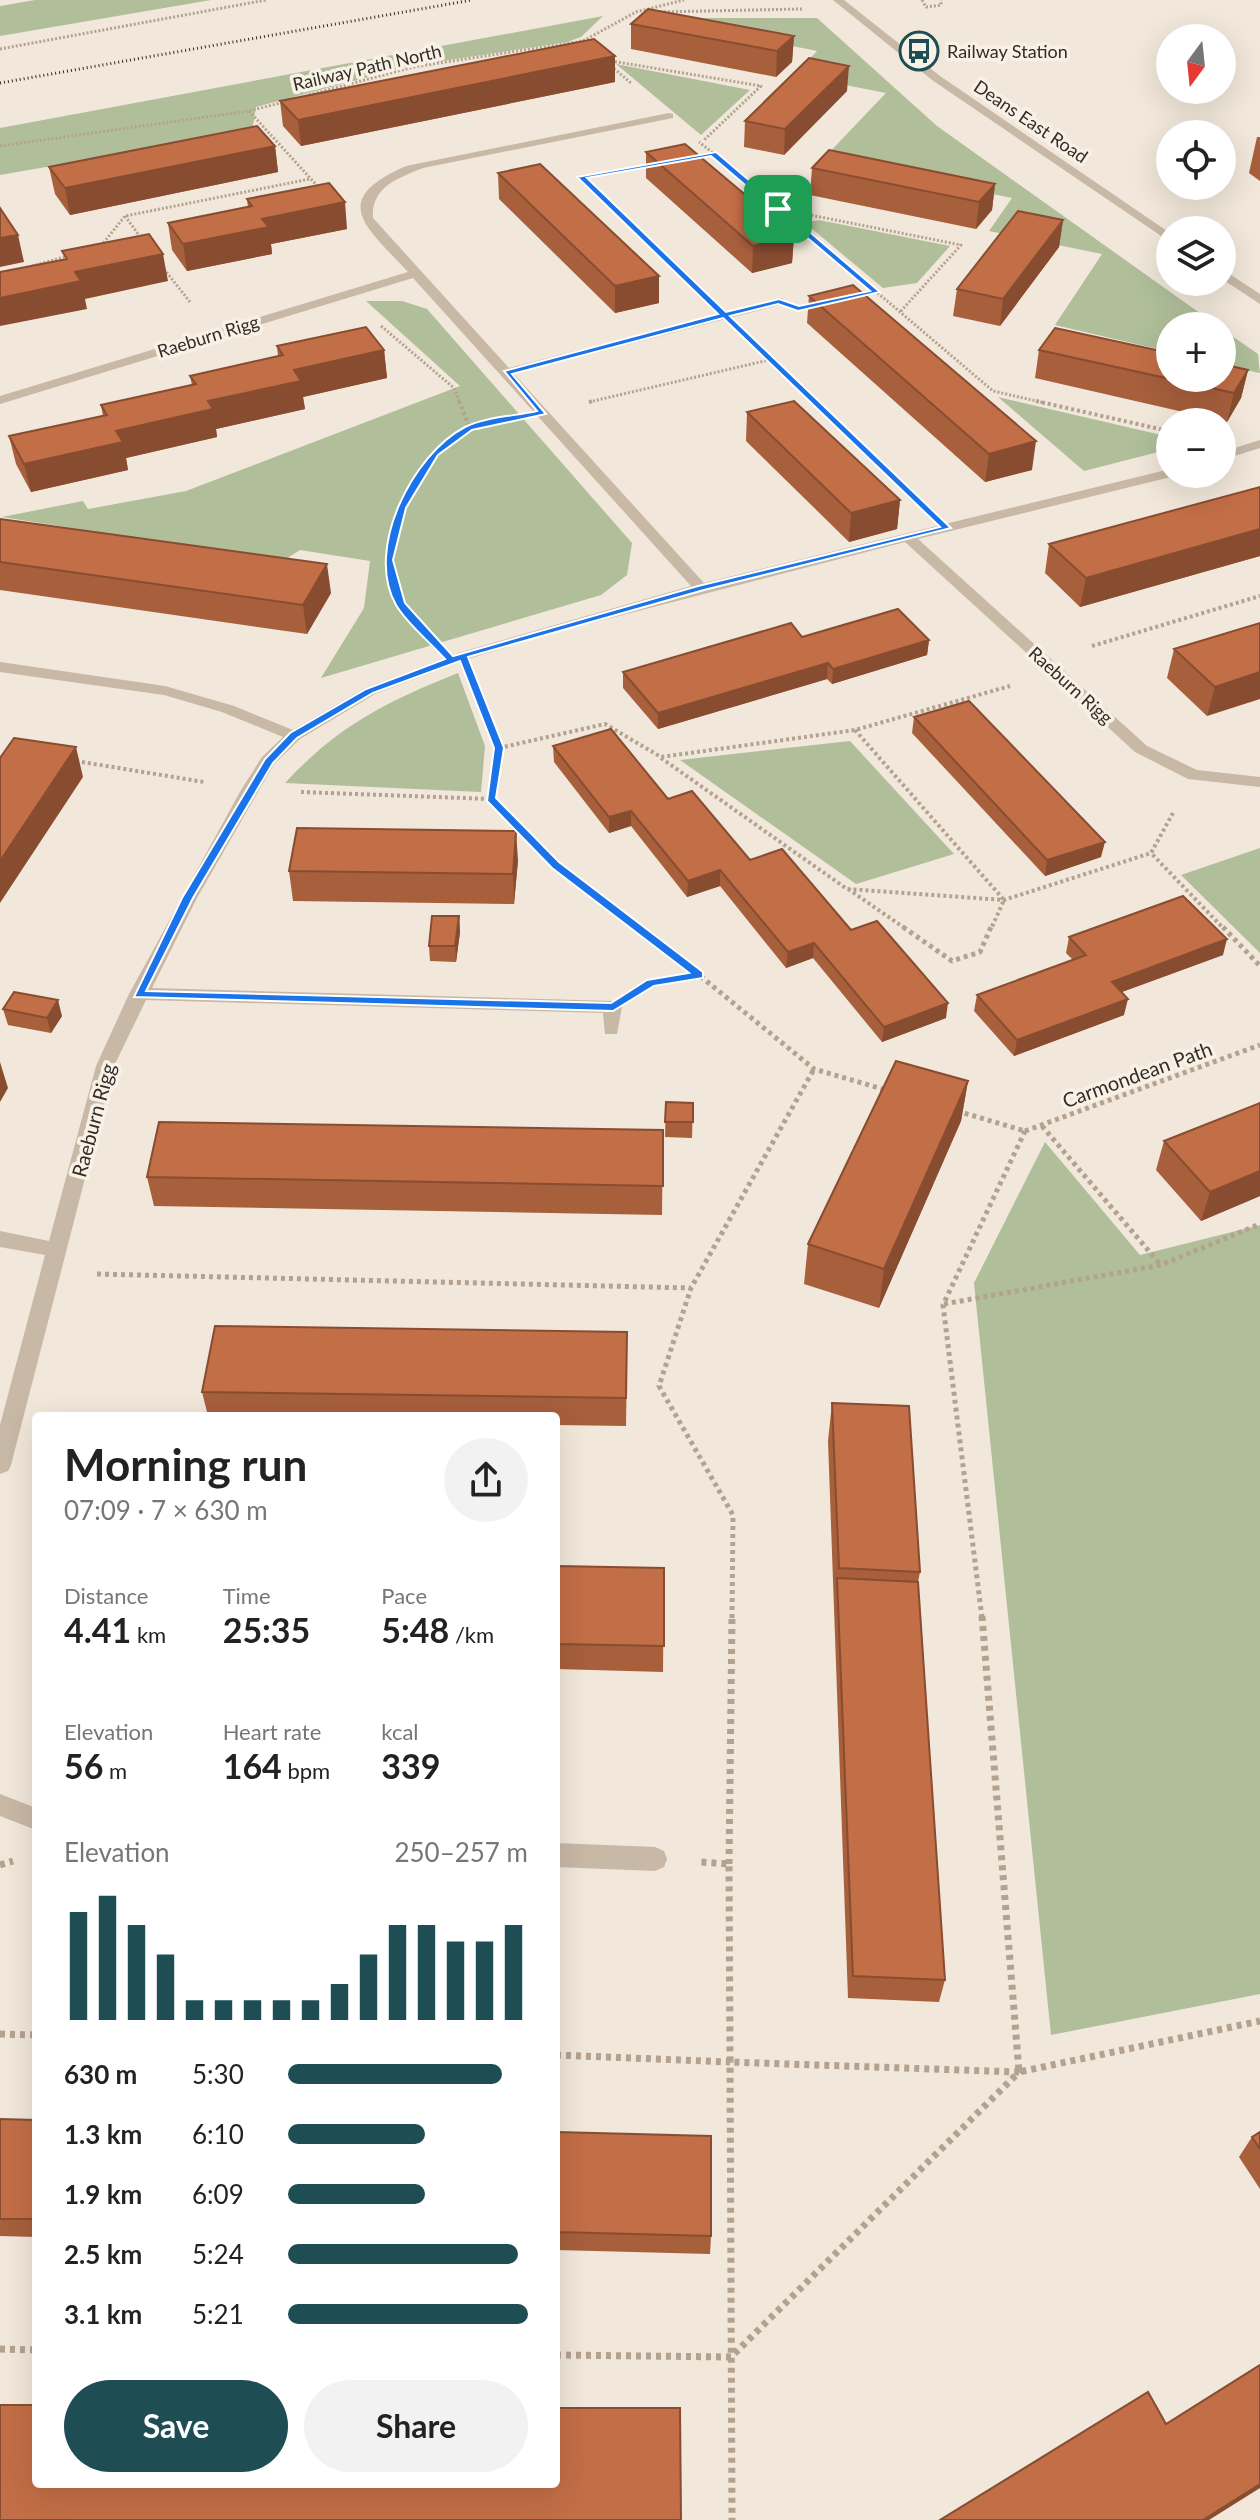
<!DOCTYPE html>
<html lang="en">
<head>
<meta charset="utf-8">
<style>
	body { margin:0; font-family:Lato,sans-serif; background:#f2f2f2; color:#222; height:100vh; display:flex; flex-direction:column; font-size:30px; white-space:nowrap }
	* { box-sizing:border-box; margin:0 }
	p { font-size:26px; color:#767676 }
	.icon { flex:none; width:44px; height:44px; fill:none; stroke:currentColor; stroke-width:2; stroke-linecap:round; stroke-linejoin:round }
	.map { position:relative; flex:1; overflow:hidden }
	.drawer { position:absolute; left:32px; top:1412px; width:528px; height:1076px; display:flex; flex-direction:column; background:#fff; border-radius:8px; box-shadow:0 8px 32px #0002 }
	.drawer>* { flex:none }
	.needle { width:52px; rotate:195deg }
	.tools { position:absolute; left:1156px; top:24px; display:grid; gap:16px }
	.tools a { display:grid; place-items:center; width:80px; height:80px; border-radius:50%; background:#fff; box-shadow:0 8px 32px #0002; font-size:40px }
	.pin { position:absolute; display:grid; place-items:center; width:68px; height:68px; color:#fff; margin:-34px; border-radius:16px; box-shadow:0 4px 12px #0006 }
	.round { display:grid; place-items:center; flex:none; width:84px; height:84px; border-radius:42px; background:#f2f2f2 }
	.overview { display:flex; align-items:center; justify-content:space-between; height:136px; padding:0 32px }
	h1 { font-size:44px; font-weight:700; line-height:60px }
	.figures { display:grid; grid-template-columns:repeat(3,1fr); gap:12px; height:136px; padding:8px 32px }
	.figures div { display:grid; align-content:center }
	.figures b { font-size:34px; font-weight:700 }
	.figures small { font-size:22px; font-weight:400 }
	.figures p { font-size:22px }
	.chart { height:224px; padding:16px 32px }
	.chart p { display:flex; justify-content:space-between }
	.chart svg { width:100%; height:144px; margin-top:8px; stroke:#1e4d54; stroke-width:6 }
	.cta { display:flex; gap:16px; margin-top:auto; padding:16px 32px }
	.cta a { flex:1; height:92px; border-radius:48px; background:#1e4d54; color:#fff; font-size:32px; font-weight:700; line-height:92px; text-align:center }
	.cta a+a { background:#f2f2f2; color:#222 }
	ul { padding:0 32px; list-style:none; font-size:26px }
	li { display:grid; grid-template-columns:128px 96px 1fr; align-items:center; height:60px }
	li i { height:20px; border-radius:10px; background:#1e4d54 }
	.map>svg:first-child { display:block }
	.green { fill:#b0bf9a }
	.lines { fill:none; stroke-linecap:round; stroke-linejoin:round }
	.path-far3 { stroke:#b4a290; stroke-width:3; stroke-dasharray:2 2; stroke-linecap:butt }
	.path-far2 { stroke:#b4a290; stroke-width:4; stroke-dasharray:3 3; stroke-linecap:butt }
	.path-far1 { stroke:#b4a290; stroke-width:5; stroke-dasharray:4 4; stroke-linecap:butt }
	.path { stroke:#b4a290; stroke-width:7; stroke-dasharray:5 5; stroke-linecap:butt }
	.minor { fill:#c8b8a6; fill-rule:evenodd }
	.tertiary { fill:#c8b8a6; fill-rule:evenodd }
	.rail { stroke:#342c27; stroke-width:3; stroke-dasharray:1 3; stroke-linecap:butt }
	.wall { fill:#a75f3c }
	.shaded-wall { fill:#884d31 }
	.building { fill:#c26e46; stroke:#884d31; stroke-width:2 }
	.route { fill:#1a73e8; stroke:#fff; stroke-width:2; fill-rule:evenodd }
	.labels { text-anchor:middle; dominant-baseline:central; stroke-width:7; stroke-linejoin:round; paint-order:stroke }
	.far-poi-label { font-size:18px; fill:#342c27; stroke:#f8f1e6; text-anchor:start }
	.far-street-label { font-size:18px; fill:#342c27; stroke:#f8f1e6 }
	.street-label { font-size:20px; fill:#342c27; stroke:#f8f1e6 }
</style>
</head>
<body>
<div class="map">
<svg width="1260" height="2520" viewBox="0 0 1260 2520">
	<rect width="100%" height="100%" fill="#f1e7da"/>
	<!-- green -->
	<path class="green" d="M 35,0 L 211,0 L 0,36 L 0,6 Z
		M 603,16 L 581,37 L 567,42 L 409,66 L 256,107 L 252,131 L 0,175 L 0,128 Z
		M 654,18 L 817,18 L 937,126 L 1218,326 L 1170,326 L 1170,352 L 1055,325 L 1102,254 L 989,231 L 1012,198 L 823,159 L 886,93 L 795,75 L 817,51 Z
		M 616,64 L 750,90 L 701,135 Z
		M 819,220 L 950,246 L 917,283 L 883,288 L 805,223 Z
		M 366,301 L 402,301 L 427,309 L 632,543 L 627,575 L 601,595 L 321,678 L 364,608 L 370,561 L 300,550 L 283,561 L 2,517 L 83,501 L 88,509 L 186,491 L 460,386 Z
		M 1222,329 L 1258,354 L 1260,373 L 1222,365 Z
		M 998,397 L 1170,437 L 1170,449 L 1084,471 Z
		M 458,673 L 485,746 L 481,792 L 285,783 C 339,725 386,702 458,673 Z
		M 850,741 L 954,854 L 856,884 L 680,760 Z
		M 1260,848 L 1260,953 L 1181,875 Z
		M 1045,1142 L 1140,1255 L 1260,1225 L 1260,1994 L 1051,2035 L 974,1283 Z"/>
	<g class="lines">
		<!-- path-far3 -->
		<path class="path-far3" d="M 922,0 L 926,7 L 941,5 L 941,0
			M 656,12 L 802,9
			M 0,49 L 266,0
			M 611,61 L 761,86 L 704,140
			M 611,66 L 631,83
			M 309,95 L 413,67 L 583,41 L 636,12 L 684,0
			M 249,111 L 321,190
			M 0,146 L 249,111 L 284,102
			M 713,153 L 993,391 L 1045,403
			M 694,157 L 713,153 L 699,142
			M 585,176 L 581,177 L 692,284
			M 780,209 L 961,245 L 900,312
			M 125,216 L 141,238
			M 101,246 L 125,216 L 310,179
			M 32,266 L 68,256
			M 164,269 L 190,302
			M 381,326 L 454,388 L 460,403
			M 760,348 L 817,403
			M 589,402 L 773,359"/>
		<!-- path-far2 -->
		<path class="path-far2" d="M 459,401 L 470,428
			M 815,401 L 911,494
			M 1036,401 L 1164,430
			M 589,402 L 594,401
			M 421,627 C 405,608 390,587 389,561 C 387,525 415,468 443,445 C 458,434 476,428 494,423
			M 1092,646 L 1260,596
			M 477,693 L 499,748 L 491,799
			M 855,730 L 1004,900 L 991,929
			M 499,748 L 605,724 L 661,757 L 855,730 L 1010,686
			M 661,758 L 847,889 L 1004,900 L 1151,853
			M 76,761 L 204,782
			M 301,792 L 491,799 L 556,865 L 639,929
			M 1173,813 L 1151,853 L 1224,929
			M 848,889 L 906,929"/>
		<!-- path-far1 -->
		<path class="path-far1" d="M 637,927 L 699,975
			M 903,927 L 952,961 L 980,952 L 991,927
			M 1223,927 L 1260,966
			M 646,986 L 699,975 L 814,1069 L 886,1090
			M 957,1111 L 1025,1131
			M 1042,1126 L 1160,1264
			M 1025,1131 L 1260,1045
			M 97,1274 L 691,1288
			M 944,1304 L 1161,1265 L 1260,1224
			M 732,1618 L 733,1515 L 659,1386 L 691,1288 L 814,1069
			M 982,1618 L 943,1305 L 1025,1131"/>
		<!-- path -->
		<path class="path" d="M 982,1616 L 1019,2072 L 1260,2021
			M 729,1864 L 732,1616
			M 0,1865 L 13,1861
			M 0,2034 L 36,2035
			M 556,2055 L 730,2062 L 732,2520
			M 0,2349 L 36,2350
			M 556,2355 L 731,2357 L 1019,2072 L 730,2062 L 729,1864 L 700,1862"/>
		<!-- minor -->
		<path class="minor" d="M 669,113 L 673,114 L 673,118 L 423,168 C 398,178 371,187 373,218 L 509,368 L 783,298 L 783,304 L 514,374 L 704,583 L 1170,469 L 1170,474 L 1175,476 L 918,539 L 1147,746 L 1197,770 L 1260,777 L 1260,787 L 1188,779 L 1135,752 L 905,542 L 545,635 L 468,659 L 375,694 L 300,739 L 274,764 L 197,898 L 152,988 L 613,1001 L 622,1007 L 617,1034 L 605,1034 L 603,1013 L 146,1000 L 114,1066 L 11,1465 L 8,1471 L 0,1474 L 0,1425 L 45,1255 L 0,1247 L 0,1231 L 49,1241 L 96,1066 L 129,994 L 241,790 L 262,757 L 283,737 L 222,712 L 164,695 L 0,672 L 0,662 L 165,686 L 234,706 L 293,730 L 365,688 L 458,653 L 691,586 L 413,278 L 0,404 L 0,396 L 408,272 C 368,228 326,201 406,166 Z
			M 1260,440 L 1260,448 L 1222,460 L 1222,452 Z
			M 0,1794 L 36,1808 L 36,1830 L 0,1816 Z
			M 556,1843 L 655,1847 L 664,1851 L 667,1859 L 664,1867 L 655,1871 L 556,1867 Z"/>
		<!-- tertiary -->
		<path class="tertiary" d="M 833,0 L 844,0 L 940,76 L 1170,233 L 1170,242 L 932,80 Z
			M 1222,269 L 1260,294 L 1260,304 L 1222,279 Z"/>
		<!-- rail -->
		<path class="rail" d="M 0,83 L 472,0"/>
	</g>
	<!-- wall -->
	<path class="wall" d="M 631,24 L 794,36 L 792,62 L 776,77 L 631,49 Z
		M 615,82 L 301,146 L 283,126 L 280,101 Z
		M 847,91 L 784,155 L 744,147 L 745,121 Z
		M 1257,137 L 1260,137 L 1260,181 L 1249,173 Z
		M 275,146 L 278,172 L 70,215 L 55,194 L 49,167 Z
		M 646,152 L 794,236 L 792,263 L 752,273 L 646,178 Z
		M 812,168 L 995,184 L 992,210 L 976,229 L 810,195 Z
		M 498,173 L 659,303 L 615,313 L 499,199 Z
		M 247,199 L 347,229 L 271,244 L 272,254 L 187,271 L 172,250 L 168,223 L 248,207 Z
		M 1063,220 L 1059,247 L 1000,326 L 953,316 L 957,289 Z
		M 809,296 L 1032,470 L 985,482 L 807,323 Z
		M 277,346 L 384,350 L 387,378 L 303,397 L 305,409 L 216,429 L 217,437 L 126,458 L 128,470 L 31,492 L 16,464 L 9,436 L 103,416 L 101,405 L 192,385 L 190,376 L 278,356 Z
		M 1039,350 L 1248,370 L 1241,398 L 1227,422 L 1035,378 Z
		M 747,412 L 900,500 L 897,529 L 849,542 L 746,441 Z
		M 1260,487 L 1260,556 L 1080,607 L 1045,573 L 1049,544 Z
		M 0,519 L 331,593 L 307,634 L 0,590 Z
		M 1260,623 L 1207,716 L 1167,678 L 1174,649 Z
		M 802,637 L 929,640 L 927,655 L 832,684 L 827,679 L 658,729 L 623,688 L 623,672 Z
		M 914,717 L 1101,857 L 1045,876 L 912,733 Z
		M 553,746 L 668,799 L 750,860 L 851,930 L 946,1018 L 882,1042 L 813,958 L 786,968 L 720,886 L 687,897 L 631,826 L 609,833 L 554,762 Z
		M 518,860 L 514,904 L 293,901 L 289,871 Z
		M 459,916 L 460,932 L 456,962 L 430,961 L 429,946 Z
		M 1069,937 L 1223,955 L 1122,992 L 1124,1015 L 1014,1056 L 974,1011 L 977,995 L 1073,960 L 1066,953 Z
		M 3,1009 L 62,1016 L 51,1033 L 8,1025 Z
		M 968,1081 L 961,1121 L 879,1308 L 804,1284 L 808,1244 Z
		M 1260,1101 L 1260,1196 L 1201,1221 L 1156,1170 L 1164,1141 L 1259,1104 Z
		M 666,1102 L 693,1103 L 692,1138 L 665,1137 Z
		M 663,1130 L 662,1215 L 154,1206 L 147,1177 Z
		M 627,1360 L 626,1426 L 556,1425 L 556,1416 L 208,1416 L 202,1392 Z
		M 832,1403 L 920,1572 L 918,1582 L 945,1980 L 939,2002 L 848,1998 L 828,1441 Z
		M 556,1566 L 664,1568 L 663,1672 L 556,1669 Z
		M 0,2119 L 36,2120 L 36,2237 L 0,2236 Z
		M 556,2132 L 711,2236 L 710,2254 L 556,2250 Z
		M 1260,2132 L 1260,2189 L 1239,2157 L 1252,2137 Z"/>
	<!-- shaded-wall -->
	<path class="shaded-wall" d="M 794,36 L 792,62 L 776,77 L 777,51 Z
		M 615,56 L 615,82 L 301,146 L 298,120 Z
		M 849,66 L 847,91 L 784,155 L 785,129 Z
		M 275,146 L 278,172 L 70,215 L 65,188 Z
		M 995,184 L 992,210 L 976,229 L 979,202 Z
		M 345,202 L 347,229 L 271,244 L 272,254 L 187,271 L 183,244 L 262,219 Z
		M 1063,220 L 1059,247 L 1000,326 L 1003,299 Z
		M 18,235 L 24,262 L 0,267 L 0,238 Z
		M 794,236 L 792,263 L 752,273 L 753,246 Z
		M 163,254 L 168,281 L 85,299 L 87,309 L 0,326 L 0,298 L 75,272 Z
		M 659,276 L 659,303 L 615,313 L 615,286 Z
		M 384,350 L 387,378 L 303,397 L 305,409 L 216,429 L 217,437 L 126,458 L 128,470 L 31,492 L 24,464 L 116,431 L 208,401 L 294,370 Z
		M 1248,370 L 1241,398 L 1227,422 L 1234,393 Z
		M 1036,441 L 1032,470 L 985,482 L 989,454 Z
		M 900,500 L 897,529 L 849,542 L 851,513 Z
		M 1260,529 L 1260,556 L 1080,607 L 1086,578 Z
		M 327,564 L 331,593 L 307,634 L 303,605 Z
		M 929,640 L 927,655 L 832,684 L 833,669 Z
		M 828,663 L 827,679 L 658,729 L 658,713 Z
		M 1260,672 L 1260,699 L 1207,716 L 1215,687 Z
		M 76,747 L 83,777 L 0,903 L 0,861 Z
		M 631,811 L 631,826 L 609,833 L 609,817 Z
		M 516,831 L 518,860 L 514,904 L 513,874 Z
		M 1105,842 L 1101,857 L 1045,876 L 1047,860 Z
		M 720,870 L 720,886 L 687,897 L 688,881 Z
		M 459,916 L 460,932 L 456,962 L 455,946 Z
		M 1227,939 L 1223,955 L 1108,997 L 1112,982 Z
		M 814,943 L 813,958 L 786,968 L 788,952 Z
		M 1128,999 L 1124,1015 L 1014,1056 L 1017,1040 Z
		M 58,1000 L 62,1016 L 51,1033 L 47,1018 Z
		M 948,1003 L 946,1018 L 882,1042 L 884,1027 Z
		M 0,1062 L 8,1088 L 0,1102 Z
		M 968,1081 L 961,1121 L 879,1308 L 884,1269 Z
		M 1260,1171 L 1260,1196 L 1201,1221 L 1210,1192 Z
		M 1260,2484 L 1260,2488 L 1209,2520 L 1203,2520 Z"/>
	<!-- building -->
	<path class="building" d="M 648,9 L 794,36 L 777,51 L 631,24 Z
		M 594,39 L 615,56 L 298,120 L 280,101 Z
		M 809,58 L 849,66 L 785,129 L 745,121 Z
		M 257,126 L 275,146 L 65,188 L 49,167 Z
		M 685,144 L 794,236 L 753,246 L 646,152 Z
		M 829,150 L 995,184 L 979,202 L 812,168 Z
		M 540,164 L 659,276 L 615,286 L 498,173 Z
		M 329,183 L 345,202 L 262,219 L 269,227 L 183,244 L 168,223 L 252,206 L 247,199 Z
		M 0,208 L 18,235 L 0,238 Z
		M 1018,211 L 1063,220 L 1003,299 L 957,289 Z
		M 149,234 L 163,254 L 75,272 L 81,281 L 0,298 L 0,272 L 67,259 L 62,251 Z
		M 853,285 L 1036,441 L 989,454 L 809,296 Z
		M 366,327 L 384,350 L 294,370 L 301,381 L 208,401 L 213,409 L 116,431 L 123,442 L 24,464 L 9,436 L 107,415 L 101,405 L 196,384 L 190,376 L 283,355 L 277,346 Z
		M 1055,328 L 1170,353 L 1170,378 L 1222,378 L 1222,364 L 1248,370 L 1234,393 L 1039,350 Z
		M 794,401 L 900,500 L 851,513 L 747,412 Z
		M 1260,487 L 1260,529 L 1086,578 L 1049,544 Z
		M 0,519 L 327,564 L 303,605 L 0,562 Z
		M 898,609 L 929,640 L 833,669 L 828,663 L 658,713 L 623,672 L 791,623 L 802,637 Z
		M 1260,623 L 1260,672 L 1215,687 L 1174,649 Z
		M 969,701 L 1105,842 L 1047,860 L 914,717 Z
		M 611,729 L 668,799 L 692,791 L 750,860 L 782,849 L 851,930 L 877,921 L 948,1003 L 884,1027 L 814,943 L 788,952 L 720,870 L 688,881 L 631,811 L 609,817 L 553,746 Z
		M 14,738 L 76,747 L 0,861 L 0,758 Z
		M 297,828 L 516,831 L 513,874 L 289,871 Z
		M 1183,896 L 1227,939 L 1112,982 L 1128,999 L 1017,1040 L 977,995 L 1086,955 L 1069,937 Z
		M 432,916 L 459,916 L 455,946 L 429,946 Z
		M 14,992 L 58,1000 L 47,1018 L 3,1009 Z
		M 896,1061 L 968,1081 L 884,1269 L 808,1244 Z
		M 666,1102 L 693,1103 L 693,1122 L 665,1122 Z
		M 1260,1103 L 1260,1171 L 1210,1192 L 1164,1141 Z
		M 159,1122 L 663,1130 L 663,1186 L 147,1177 Z
		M 215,1326 L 627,1332 L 626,1398 L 202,1392 Z
		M 832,1403 L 909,1406 L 920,1572 L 839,1568 Z
		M 556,1566 L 664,1568 L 664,1646 L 556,1644 Z
		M 837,1578 L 918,1582 L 945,1980 L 853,1976 Z
		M 0,2119 L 36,2120 L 36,2219 L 0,2219 Z
		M 556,2132 L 711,2136 L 711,2236 L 556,2232 Z
		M 1260,2132 L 1260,2149 L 1252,2137 Z
		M 1260,2365 L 1260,2484 L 1203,2520 L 940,2520 L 1148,2392 L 1166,2424 Z
		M 0,2405 L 36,2405 L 36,2484 L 556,2484 L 556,2408 L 680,2408 L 681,2520 L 0,2520 Z"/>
	<!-- route -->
	<path class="route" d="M 716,152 L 880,292 L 798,311 L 778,304 L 730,316 L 951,528 L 704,590 L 468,657 L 504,748 L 496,798 L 559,862 L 703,972 L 703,978 L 654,986 L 613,1011 L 134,997 L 182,898 L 265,759 L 290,733 L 366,689 L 445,659 C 430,642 407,624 396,605 C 364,549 413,454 465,427 C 485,417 515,416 537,411 L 504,371 L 718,314 L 577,177 ZM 711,156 L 870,291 L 799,306 L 779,299 L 726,312 L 587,178 ZM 723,318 L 940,527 L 698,586 L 453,656 L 405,603 L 393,560 L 406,508 L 438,455 L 472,430 L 546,414 L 512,374 ZM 460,661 L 494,748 L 487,801 L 552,868 L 689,973 L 647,980 L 611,1003 L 146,991 L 193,898 L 273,763 L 297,738 L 373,693 Z"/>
	<!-- icons -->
	<defs>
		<g id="bus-ring" transform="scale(2)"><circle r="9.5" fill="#f8f1e6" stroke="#1e4d54" stroke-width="1.5"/><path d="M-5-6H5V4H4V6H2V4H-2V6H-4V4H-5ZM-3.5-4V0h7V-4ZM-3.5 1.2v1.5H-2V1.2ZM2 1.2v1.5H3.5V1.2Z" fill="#1e4d54"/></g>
	</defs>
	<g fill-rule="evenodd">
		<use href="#bus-ring" x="919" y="51"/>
	</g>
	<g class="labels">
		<!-- far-poi labels -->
		<g class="far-poi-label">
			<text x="947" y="51">Railway Station</text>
		</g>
		<!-- far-street labels -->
		<g class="far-street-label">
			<text transform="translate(367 67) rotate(-13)">Railway Path North</text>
			<text transform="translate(1031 121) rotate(34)">Deans East Road</text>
			<text transform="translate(208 336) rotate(-17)">Raeburn Rigg</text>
			<text transform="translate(1071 685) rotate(42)">Raeburn Rigg</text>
		</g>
		<!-- street labels -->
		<g class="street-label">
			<text transform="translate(1137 1074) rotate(-20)">Carmondean Path</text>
			<text transform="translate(93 1120) rotate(-75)">Raeburn Rigg</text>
		</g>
	</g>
</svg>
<div class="tools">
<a><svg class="needle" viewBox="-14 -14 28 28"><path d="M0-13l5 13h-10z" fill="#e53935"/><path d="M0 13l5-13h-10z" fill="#767676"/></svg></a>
<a><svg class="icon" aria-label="locate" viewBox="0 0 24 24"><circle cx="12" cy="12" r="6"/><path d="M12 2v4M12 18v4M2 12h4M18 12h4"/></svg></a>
<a><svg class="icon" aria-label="layers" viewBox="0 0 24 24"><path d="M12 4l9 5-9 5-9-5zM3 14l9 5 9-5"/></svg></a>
<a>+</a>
<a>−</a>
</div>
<div class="pin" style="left:778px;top:209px;background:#1e9e55"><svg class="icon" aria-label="arrive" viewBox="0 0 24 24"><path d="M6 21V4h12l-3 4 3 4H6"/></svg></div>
<section class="drawer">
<div class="overview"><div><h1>Morning run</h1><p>07:09 · 7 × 630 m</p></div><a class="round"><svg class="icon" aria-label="share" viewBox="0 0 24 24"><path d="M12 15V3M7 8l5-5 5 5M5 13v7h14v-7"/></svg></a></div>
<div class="figures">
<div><p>Distance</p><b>4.41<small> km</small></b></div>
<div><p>Time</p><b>25:35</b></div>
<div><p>Pace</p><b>5:48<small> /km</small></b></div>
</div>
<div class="figures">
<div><p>Elevation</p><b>56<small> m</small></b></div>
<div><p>Heart rate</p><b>164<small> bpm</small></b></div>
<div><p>kcal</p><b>339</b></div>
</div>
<div class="chart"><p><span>Elevation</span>250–257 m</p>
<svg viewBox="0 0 160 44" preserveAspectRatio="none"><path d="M5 44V11M15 44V6M25 44V15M35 44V24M45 44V38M55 44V38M65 44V38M75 44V38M85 44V38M95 44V33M105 44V24M115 44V15M125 44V15M135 44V20M145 44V20M155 44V15"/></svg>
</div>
<ul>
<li><b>630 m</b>5:30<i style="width:89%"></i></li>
<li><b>1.3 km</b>6:10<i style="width:57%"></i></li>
<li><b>1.9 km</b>6:09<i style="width:57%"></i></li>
<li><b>2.5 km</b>5:24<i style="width:96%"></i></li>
<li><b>3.1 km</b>5:21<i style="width:100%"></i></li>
</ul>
<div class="cta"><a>Save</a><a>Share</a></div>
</section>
</div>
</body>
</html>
